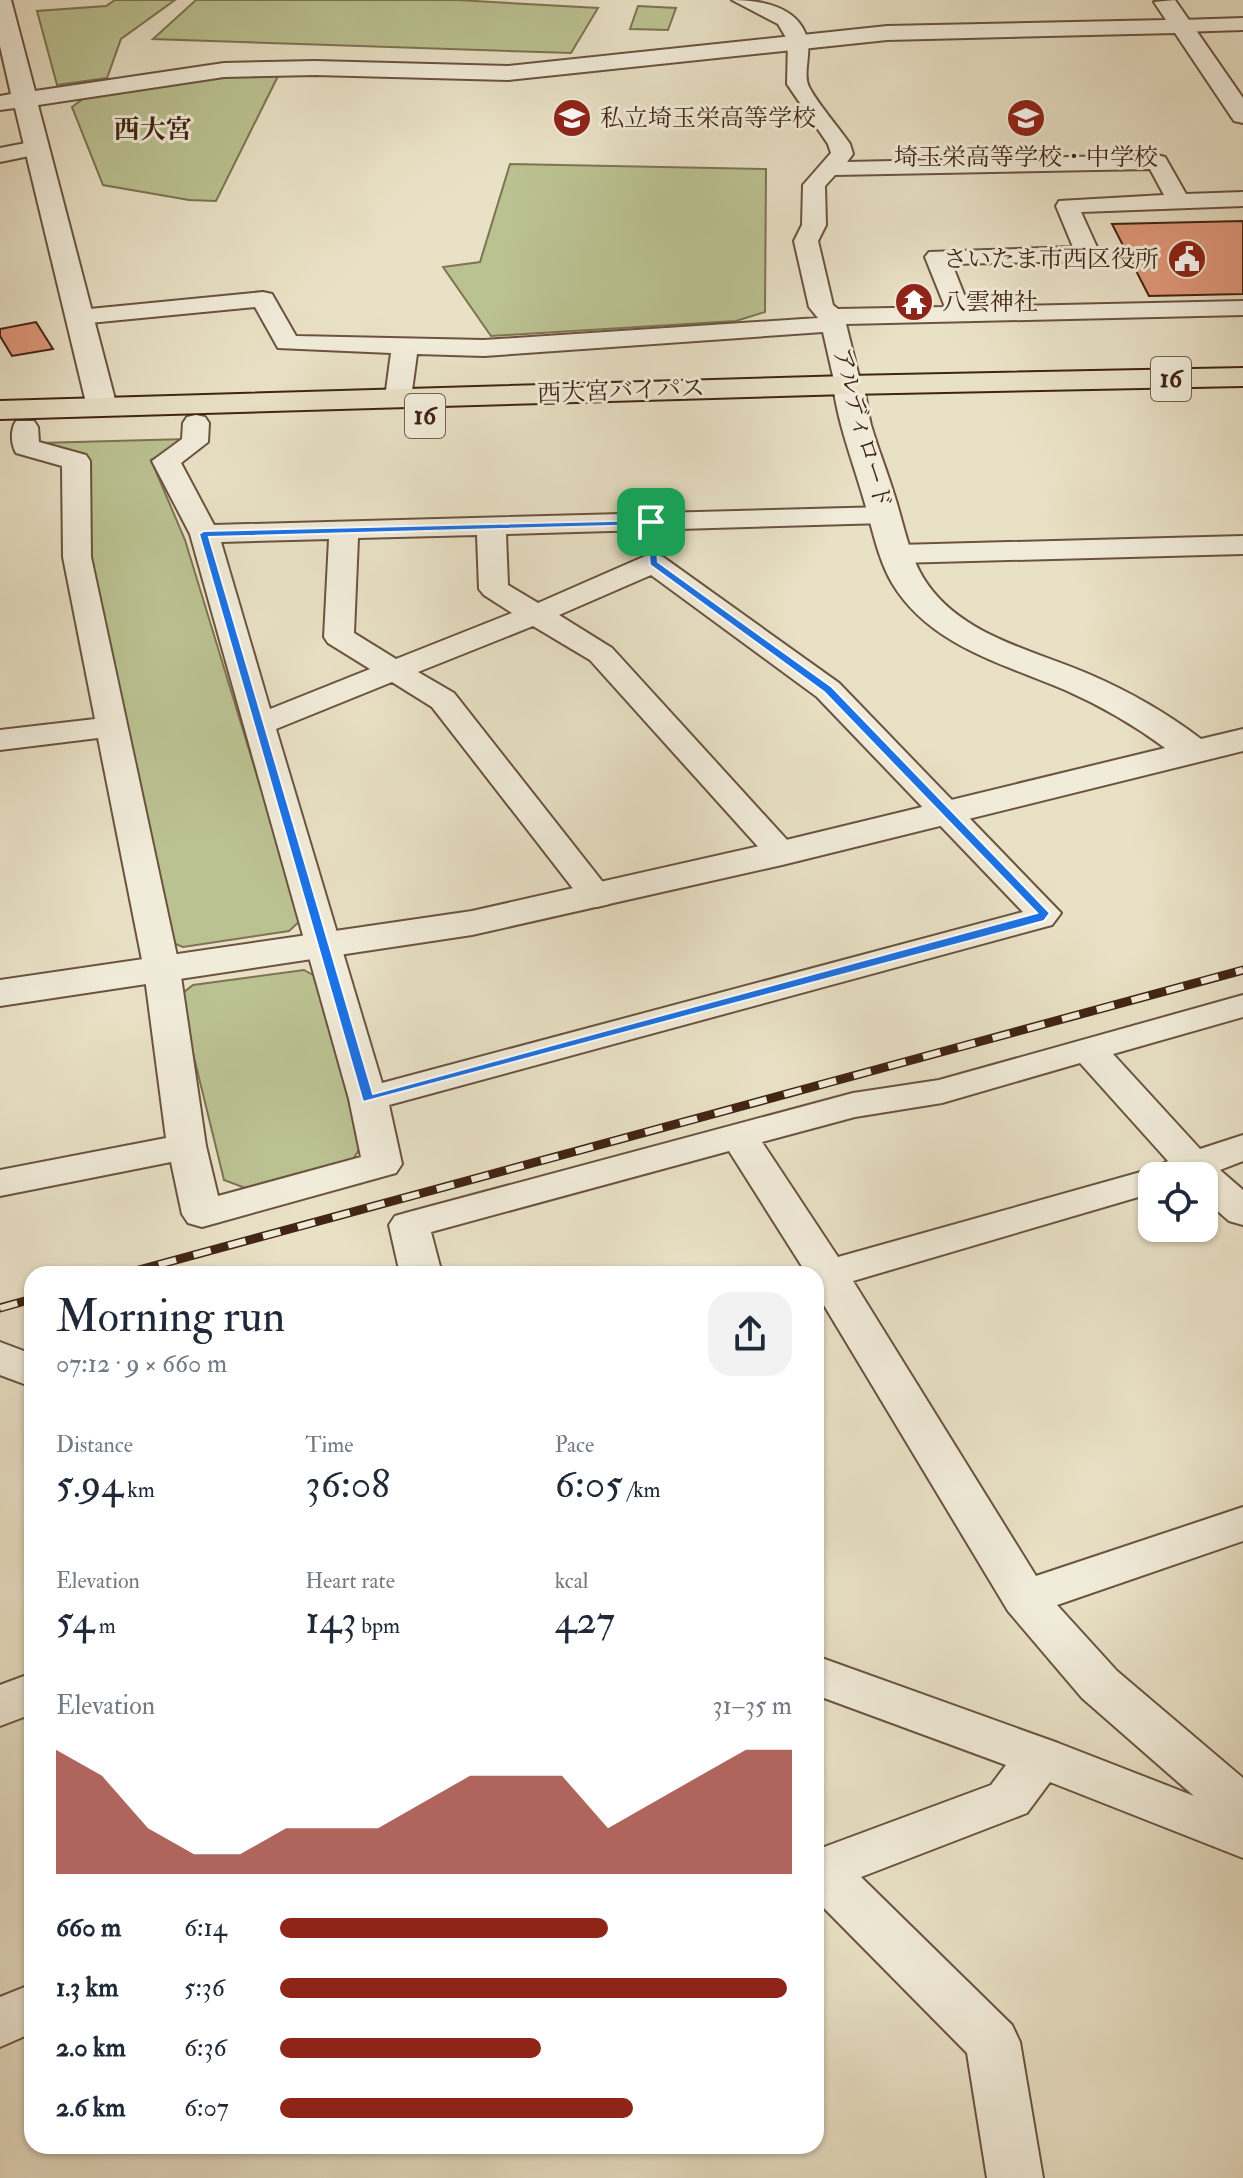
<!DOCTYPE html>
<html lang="en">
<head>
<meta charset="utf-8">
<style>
	body { margin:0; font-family:"IM FELL Double Pica","Noto Serif JP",serif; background:#f2f2f3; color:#1f2937; height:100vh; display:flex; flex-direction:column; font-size:30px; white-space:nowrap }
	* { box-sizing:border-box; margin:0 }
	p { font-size:26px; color:#747a83 }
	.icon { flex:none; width:44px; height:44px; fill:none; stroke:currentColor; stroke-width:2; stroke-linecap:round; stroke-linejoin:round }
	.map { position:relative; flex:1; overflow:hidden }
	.drawer { position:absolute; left:24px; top:1266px; width:800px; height:888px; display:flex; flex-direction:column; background:#fff; border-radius:24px; box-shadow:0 2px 6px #0004 }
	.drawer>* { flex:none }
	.fabs { position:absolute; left:1138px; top:1162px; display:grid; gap:16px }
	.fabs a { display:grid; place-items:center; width:80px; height:80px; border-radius:16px; background:#fff; box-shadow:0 2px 6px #0004; font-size:40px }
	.pin { position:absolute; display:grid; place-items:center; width:68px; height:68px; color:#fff; margin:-34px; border-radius:16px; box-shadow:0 4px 12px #0006 }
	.round { display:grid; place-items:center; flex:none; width:84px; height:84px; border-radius:24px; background:#f2f2f3 }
	.overview { display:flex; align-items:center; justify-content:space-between; height:136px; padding:0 32px }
	h1 { font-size:44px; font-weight:600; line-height:60px }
	.figures { display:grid; grid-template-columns:repeat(3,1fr); gap:12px; height:136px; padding:8px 32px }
	.figures div { display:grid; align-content:center }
	.figures b { font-size:40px; font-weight:600 }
	.figures small { font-size:22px; font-weight:400 }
	.figures p { font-size:22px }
	.chart { height:224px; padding:16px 32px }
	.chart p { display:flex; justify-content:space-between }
	.chart svg { width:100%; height:144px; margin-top:8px; fill:#8f2418; opacity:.7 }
	ul { padding:0 32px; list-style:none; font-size:26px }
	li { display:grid; grid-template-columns:128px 96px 1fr; align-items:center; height:60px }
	li i { height:20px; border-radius:10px; background:#8f2418 }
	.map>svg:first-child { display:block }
	.green { fill:#bbc292; stroke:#7e7353; stroke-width:2 }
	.building { fill:#e1997b; stroke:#412414; stroke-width:2 }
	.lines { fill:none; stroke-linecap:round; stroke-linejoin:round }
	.minor-casing { stroke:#6b5340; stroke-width:4 }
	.tertiary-casing { stroke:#6b5340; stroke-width:4 }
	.trunk-casing { stroke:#412414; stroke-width:4 }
	.minor { fill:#f1ecda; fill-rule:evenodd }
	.tertiary { fill:#f1ecda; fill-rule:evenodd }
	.trunk { fill:#e9e1c6; fill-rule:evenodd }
	.rail-casing { stroke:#412414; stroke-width:9 }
	.rail { stroke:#f1ecda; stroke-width:6; stroke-dasharray:18; stroke-linecap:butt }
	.route { fill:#1a73e8; stroke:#fff; stroke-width:2; fill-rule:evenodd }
	.labels { text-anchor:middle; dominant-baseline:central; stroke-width:6; stroke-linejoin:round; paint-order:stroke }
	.far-poi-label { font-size:24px; fill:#412414; stroke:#f1ecda; text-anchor:start }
	.far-street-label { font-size:24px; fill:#412414; stroke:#f1ecda }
	.far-quarter-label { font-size:26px; font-weight:bold; fill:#412414; stroke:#f1ecda }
	.shield { fill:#f1ecda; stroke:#76604f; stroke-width:2 }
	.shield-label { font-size:26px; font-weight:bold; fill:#412414 }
</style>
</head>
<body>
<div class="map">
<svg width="1243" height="2178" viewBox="0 0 1243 2178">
	<rect width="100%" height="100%" fill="#e9e1c6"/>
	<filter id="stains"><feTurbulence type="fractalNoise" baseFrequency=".0025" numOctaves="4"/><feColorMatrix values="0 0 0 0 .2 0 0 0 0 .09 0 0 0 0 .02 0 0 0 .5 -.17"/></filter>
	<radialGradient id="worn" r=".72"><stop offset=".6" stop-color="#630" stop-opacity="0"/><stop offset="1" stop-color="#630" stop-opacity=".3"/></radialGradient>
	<!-- green -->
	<path class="green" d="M 115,0 L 175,0 L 121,39 L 107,78 L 57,85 L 37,11 L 106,6 Z
		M 196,0 L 457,0 L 598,8 L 571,53 L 153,39 Z
		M 638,6 L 676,8 L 668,30 L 630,29 Z
		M 279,74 L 216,201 L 189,200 L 103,185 L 72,107 L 84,98 L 220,75 Z
		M 510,164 L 766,169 L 765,312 L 736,321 L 491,336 L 443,267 L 480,262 Z
		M 187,439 L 151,460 L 185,540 L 301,920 L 289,931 L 183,947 L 168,941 L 86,551 L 87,459 L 39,443 Z
		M 304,970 L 320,979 L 363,1143 L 352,1161 L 245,1188 L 224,1180 L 179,996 L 193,985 Z"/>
	<!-- building -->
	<path class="building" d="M 1243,221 L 1243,294 L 1149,296 L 1112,224 Z
		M 36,322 L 53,349 L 12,356 L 0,336 L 0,329 Z"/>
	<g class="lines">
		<!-- minor casing -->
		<g class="minor-casing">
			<path id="minor" d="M 732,0 C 762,0 802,7 808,43 C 810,57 803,75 809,87 C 820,107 837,125 850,144 L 853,154 L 847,162 L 1157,155 L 1165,157 L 1186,194 L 1243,192 L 1243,206 L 1081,212 L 1100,254 L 1096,259 L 1088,261 L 952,264 L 969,307 L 1243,301 L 1243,315 L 846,324 L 861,385 L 857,390 L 839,390 L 835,385 L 823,332 L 484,356 L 417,354 L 411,398 L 407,404 L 389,404 L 385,398 L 391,353 L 278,348 L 255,307 L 79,324 L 70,322 L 67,317 L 70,312 L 79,310 L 263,292 L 272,294 L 296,336 L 484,340 L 818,318 L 809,307 L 794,241 L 802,225 L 803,185 L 831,153 L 828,144 L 787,84 L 788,41 L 778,24 ZM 1150,169 L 1164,195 L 1059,201 L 1056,206 L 1073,247 L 929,252 L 925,257 L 945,307 L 838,309 L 833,305 L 818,241 L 826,225 L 825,186 L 835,175 Z
				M 1243,18 L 1243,30 L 1181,32 L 1171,26 L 1181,20 Z
				M 36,141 L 44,143 L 47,148 L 44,153 L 0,162 L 0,148 Z
				M 196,415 L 205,417 L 209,423 L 208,442 L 181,463 L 214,525 L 885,507 L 895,509 L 899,515 L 895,521 L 885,523 L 506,534 L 508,585 L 538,603 L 643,557 L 653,554 L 663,557 L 839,683 L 1061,913 L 1052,925 L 389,1105 L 402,1164 L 396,1173 L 202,1227 L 188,1223 L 182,1214 L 171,1162 L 0,1196 L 0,1170 L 166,1138 L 144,970 L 98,738 L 0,750 L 0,730 L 95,719 L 63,557 L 62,466 L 16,453 C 11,444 10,430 16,421 L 34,421 L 38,427 L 39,442 L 86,455 L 90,461 L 91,557 L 180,970 L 206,1146 L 218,1196 L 361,1157 L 349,1099 L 190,534 L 152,461 L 182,439 L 183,423 L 187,417 ZM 477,535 L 479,589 L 484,595 L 512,613 L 396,659 L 354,633 L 358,538 ZM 329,539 L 324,637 L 328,643 L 370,669 L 270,709 L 221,542 ZM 651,575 L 817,697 L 1023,912 L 382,1083 L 276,729 L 392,682 L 432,707 L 585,904 L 597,907 L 609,904 L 614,897 L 609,890 L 454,693 L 418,672 L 533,626 L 590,660 L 770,860 L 782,863 L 794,860 L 799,853 L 612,648 L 559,615 Z
				M 1243,536 L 1243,554 L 898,563 L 888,560 L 884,554 L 888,548 L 898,545 Z
				M 1243,995 L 1243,1017 L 1113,1054 L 1200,1149 L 1243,1135 L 1243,1161 L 1220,1170 L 1243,1190 L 1243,1225 L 1229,1221 L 1204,1199 L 1204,1176 L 1152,1176 L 1152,1193 L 853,1281 L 1036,1576 L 1243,1507 L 1243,1541 L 1057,1605 L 1117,1671 L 1243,1778 L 1243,1858 L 1050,1782 L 1027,1813 L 861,1877 L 1012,2025 L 1020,2042 L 1043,2178 L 987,2178 L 967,2053 L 816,1900 L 816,1850 L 991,1785 L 1006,1765 L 816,1695 L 816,1656 L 1058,1743 L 1194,1796 L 1082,1698 L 1008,1611 L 816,1292 L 816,1274 L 798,1274 L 803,1268 L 729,1151 L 431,1232 L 442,1274 L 400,1274 L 389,1225 L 395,1216 L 409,1212 L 853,1093 L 939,1080 ZM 1080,1063 L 1168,1161 L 1155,1168 L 838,1257 L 762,1142 L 855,1117 L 942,1103 Z
				M 0,1342 L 32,1354 L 32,1387 L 0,1375 Z
				M 32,1673 L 32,1714 L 0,1726 L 0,1685 Z
				M 32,1984 L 32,2033 L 0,2047 L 0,1997 Z"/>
		</g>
		<!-- tertiary casing -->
		<g class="tertiary-casing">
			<path id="tertiary" d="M 0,0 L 11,0 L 35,91 L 224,63 L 315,61 L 508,66 L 887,26 L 1166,20 L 1154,2 L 1175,0 L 1243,98 L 1243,123 L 1234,121 L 1175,33 L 887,40 L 508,80 L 315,75 L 224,77 L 38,105 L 117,407 L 113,413 L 102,416 L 91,413 L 87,407 L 15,108 L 0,110 L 0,96 L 11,94 L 0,46 Z
				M 848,376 L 859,379 C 867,391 867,410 871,425 C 878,449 887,471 894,494 C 904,524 909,559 928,585 C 965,637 1036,651 1091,675 C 1130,692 1167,713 1201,739 L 1243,729 L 1243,751 L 782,865 L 472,935 L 0,1006 L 0,980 L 472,911 L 782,841 L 1165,748 C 1134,725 1101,706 1065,690 C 1002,663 930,646 892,583 C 877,557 872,526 863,497 C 852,459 838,424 833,385 L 837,379 Z"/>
		</g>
		<!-- trunk casing -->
		<g class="trunk-casing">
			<path id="trunk" d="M 1243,368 L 1243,386 L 848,394 L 0,419 L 0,401 L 848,376 Z"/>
		</g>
		<!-- minor -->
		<use href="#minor" class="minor"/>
		<!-- tertiary -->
		<use href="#tertiary" class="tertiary"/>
		<!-- trunk -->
		<use href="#trunk" class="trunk"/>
		<!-- rail casing -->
		<g class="rail-casing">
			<path id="rail" d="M 124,1274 L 1243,970
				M 0,1308 L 32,1299"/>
		</g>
		<!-- rail -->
		<use href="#rail" class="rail"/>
	</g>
	<!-- route -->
	<path class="route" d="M 654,520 L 658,562 L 832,687 L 1050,913 L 1044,921 L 363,1102 L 199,534 L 204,531 ZM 646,525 L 650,565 L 824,692 L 1037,913 L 373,1094 L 209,537 Z"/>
	<!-- icons -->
	<defs>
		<g id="school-disc" transform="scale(2)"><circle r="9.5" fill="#8f2418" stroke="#f1ecda"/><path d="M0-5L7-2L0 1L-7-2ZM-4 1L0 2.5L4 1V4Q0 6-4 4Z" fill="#fff"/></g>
		<g id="civic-disc" transform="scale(2)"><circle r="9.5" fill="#8f2418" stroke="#f1ecda"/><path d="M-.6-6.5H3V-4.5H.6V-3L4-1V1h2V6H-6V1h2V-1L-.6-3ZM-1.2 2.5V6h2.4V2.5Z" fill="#fff"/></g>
		<g id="temple-disc" transform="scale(2)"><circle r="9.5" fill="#8f2418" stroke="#f1ecda"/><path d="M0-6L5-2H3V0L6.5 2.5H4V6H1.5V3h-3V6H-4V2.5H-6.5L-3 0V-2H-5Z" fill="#fff"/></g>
	</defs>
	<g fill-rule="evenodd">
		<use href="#school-disc" x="572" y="118"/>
		<use href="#school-disc" x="1026" y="118"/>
		<use href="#civic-disc" x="1187" y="259"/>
		<use href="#temple-disc" x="914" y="302"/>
	</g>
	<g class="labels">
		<!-- far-poi labels -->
		<g class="far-poi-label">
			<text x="600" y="118">私立埼玉栄高等学校</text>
			<text x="1026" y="157" text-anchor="middle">埼玉栄高等学校・中学校</text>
			<text x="1159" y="259" text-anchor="end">さいたま市西区役所</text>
			<text x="942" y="302">八雲神社</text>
		</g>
		<!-- far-street labels -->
		<g class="far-street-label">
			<text transform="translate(621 391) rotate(-2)">西大宮バイパス</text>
			<text transform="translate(862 428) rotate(75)">アルディロード</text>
		</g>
		<!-- far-quarter labels -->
		<g class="far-quarter-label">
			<text x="153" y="130">西大宮</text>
		</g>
		<!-- shield labels -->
		<g class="shield">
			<rect x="1151" y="357" width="40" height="44" rx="6"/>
			<rect x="405" y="394" width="40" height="44" rx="6"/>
		</g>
		<g class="shield-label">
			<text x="1171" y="379">16</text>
			<text x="425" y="416">16</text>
		</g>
	</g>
	<rect width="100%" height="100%" filter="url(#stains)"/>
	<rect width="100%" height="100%" fill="url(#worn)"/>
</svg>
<div class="fabs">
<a><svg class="icon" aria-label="locate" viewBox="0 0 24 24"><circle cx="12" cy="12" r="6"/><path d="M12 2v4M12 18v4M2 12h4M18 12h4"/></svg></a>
</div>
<div class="pin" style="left:651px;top:522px;background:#1e9e55"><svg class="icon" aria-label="arrive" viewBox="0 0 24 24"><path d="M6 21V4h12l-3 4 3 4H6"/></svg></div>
<section class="drawer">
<div class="overview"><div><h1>Morning run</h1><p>07:12 · 9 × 660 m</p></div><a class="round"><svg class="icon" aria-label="share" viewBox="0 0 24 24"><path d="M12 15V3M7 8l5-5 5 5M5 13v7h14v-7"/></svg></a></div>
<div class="figures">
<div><p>Distance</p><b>5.94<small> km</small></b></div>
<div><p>Time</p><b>36:08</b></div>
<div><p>Pace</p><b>6:05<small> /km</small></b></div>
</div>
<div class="figures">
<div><p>Elevation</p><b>54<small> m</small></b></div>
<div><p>Heart rate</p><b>143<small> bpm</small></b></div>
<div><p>kcal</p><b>427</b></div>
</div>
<div class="chart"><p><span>Elevation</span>31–35 m</p>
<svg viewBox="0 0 160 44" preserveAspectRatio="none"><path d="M0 44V6L10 14L20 30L30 38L40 38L50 30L60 30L70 30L80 22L90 14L100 14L110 14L120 30L130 22L140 14L150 6L160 6V44z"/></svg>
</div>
<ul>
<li><b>660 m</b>6:14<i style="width:64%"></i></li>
<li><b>1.3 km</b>5:36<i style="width:99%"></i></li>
<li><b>2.0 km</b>6:36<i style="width:51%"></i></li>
<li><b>2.6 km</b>6:07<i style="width:69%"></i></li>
</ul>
</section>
</div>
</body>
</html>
